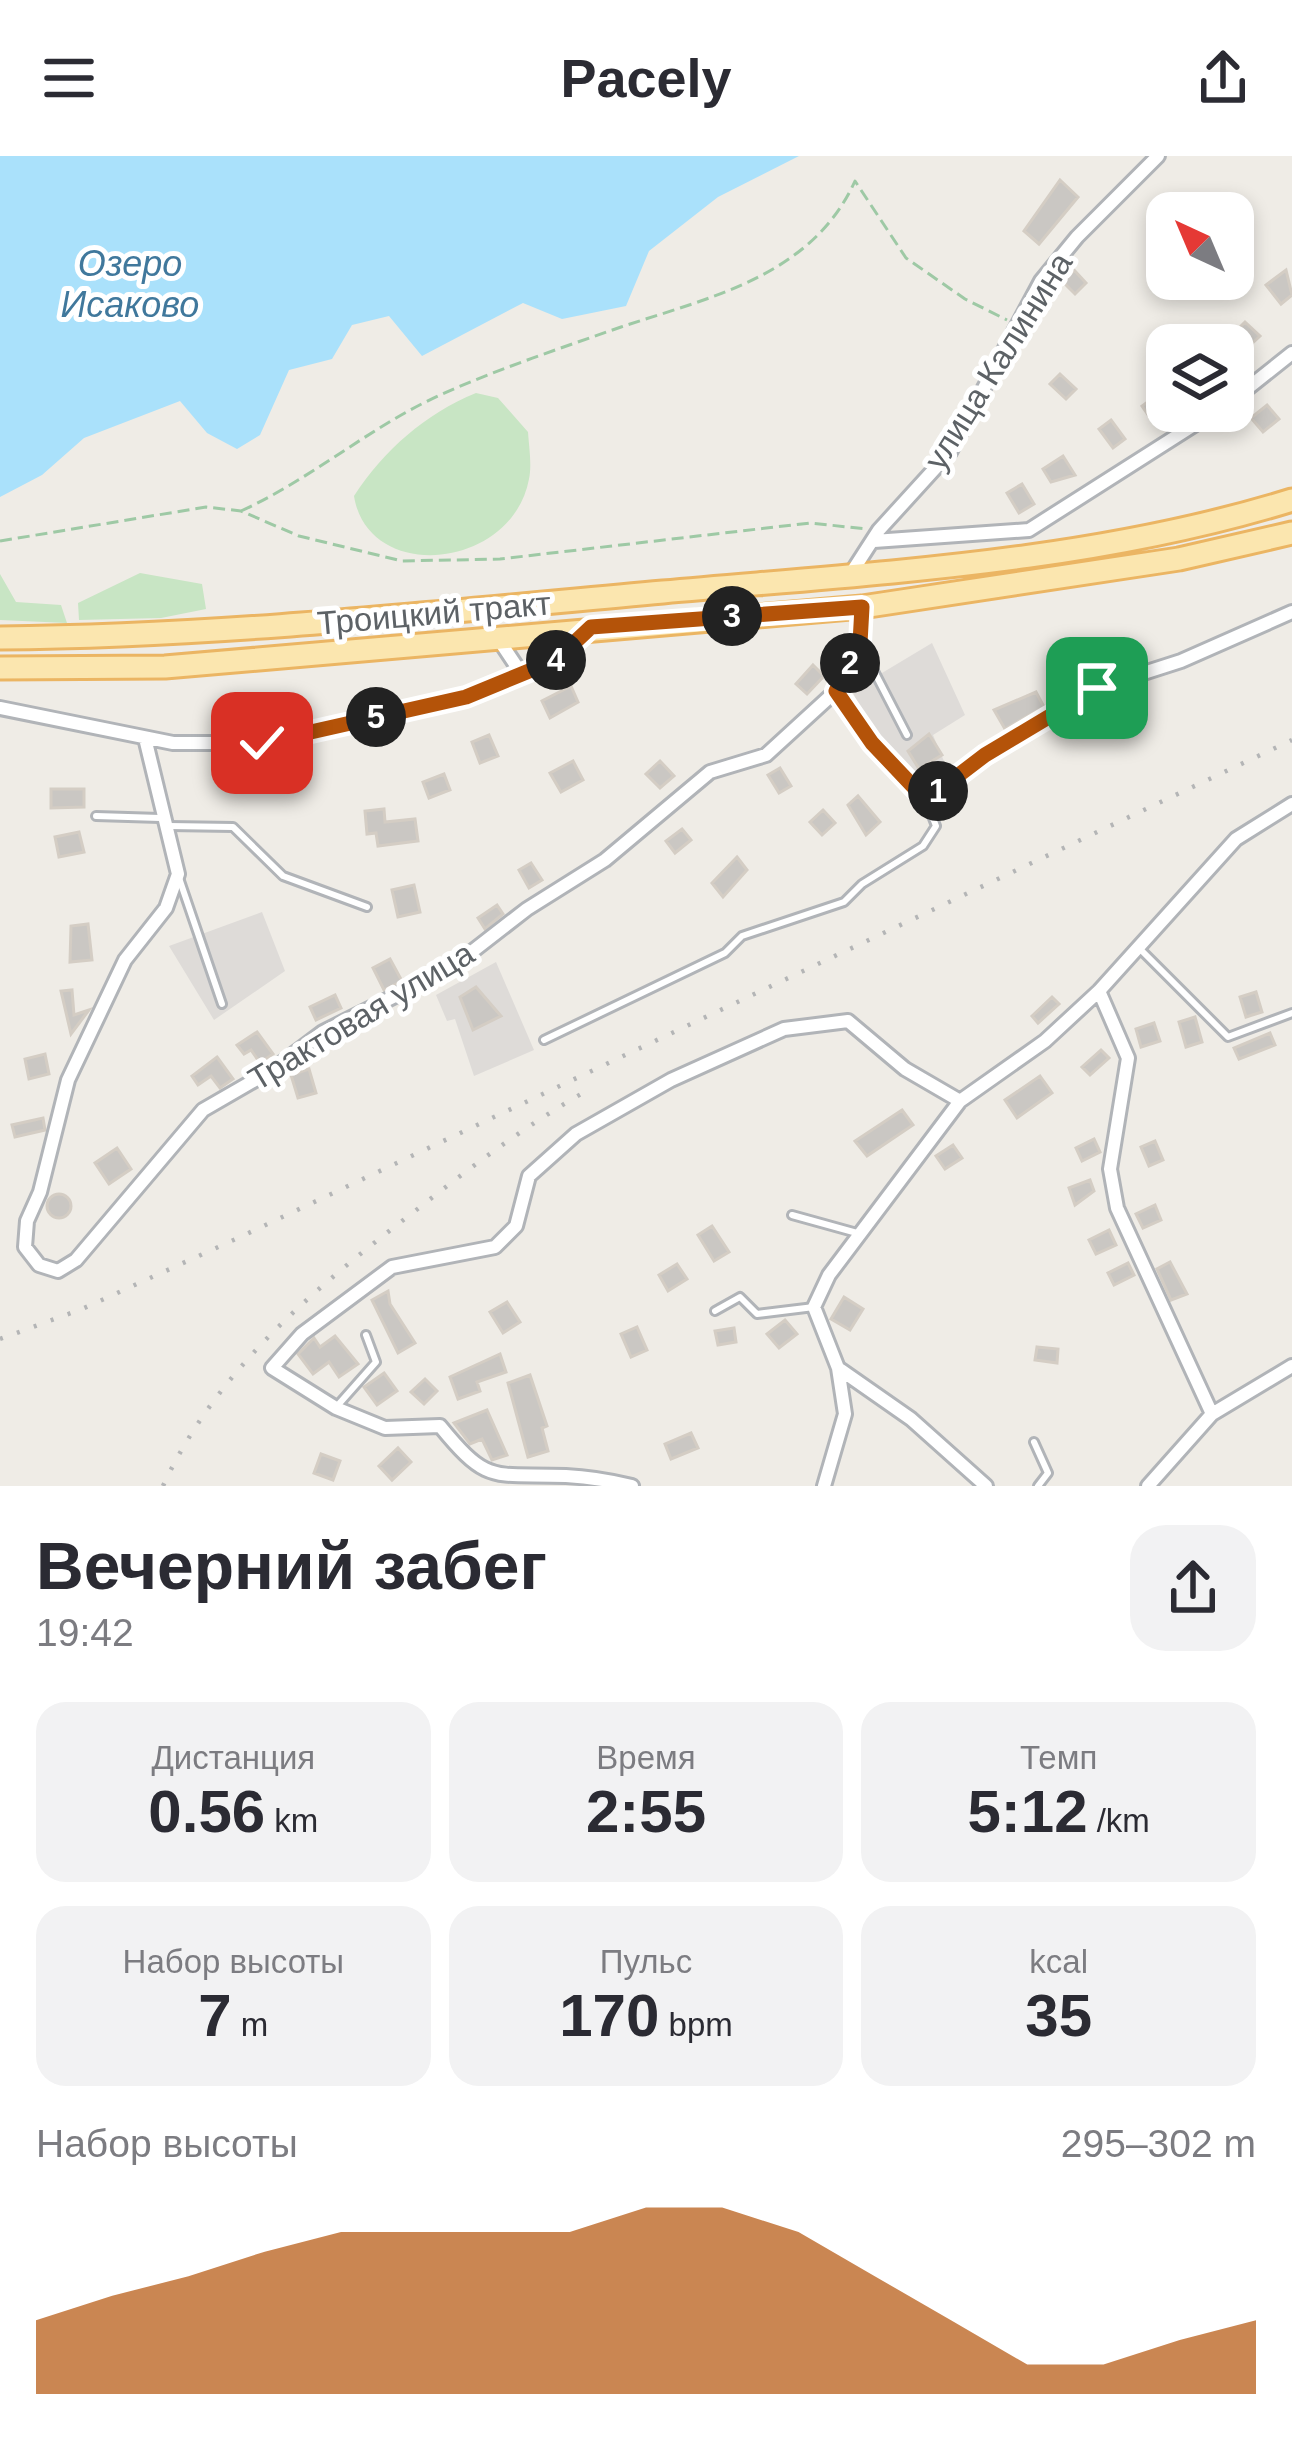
<!DOCTYPE html>
<html lang="ru">
<head>
<meta charset="utf-8">
<style>
	body { margin:0; font-family:Arial,sans-serif; background:#f2f2f3; color:#2b2b33; height:100vh; display:flex; flex-direction:column; font-size:45px; white-space:nowrap }
	* { box-sizing:border-box; margin:0 }
	p { font-size:39px; color:#7c7c81 }
	.icon { flex:none; width:66px; height:66px; fill:none; stroke:currentColor; stroke-width:2; stroke-linecap:round; stroke-linejoin:round }
	.map { position:relative; height:1330px; overflow:hidden }
	.details { display:flex; flex-direction:column; background:#fff; flex:1 }
	.details>* { flex:none }
	.needle { width:78px; rotate:316deg }
	.tools { position:absolute; left:1146px; top:36px; display:grid; gap:24px }
	.tools a { display:grid; place-items:center; width:108px; height:108px; border-radius:24px; background:#fff; box-shadow:0 6px 18px #0003; font-size:60px }
	.pin { position:absolute; display:grid; place-items:center; width:102px; height:102px; color:#fff; margin:-51px; border-radius:24px; box-shadow:0 6px 18px #0006 }
	.km { position:absolute; width:60px; height:60px; margin:-30px; border-radius:50%; background:#222; color:#fff; font-size:33px; line-height:60px; text-align:center }
	.round { display:grid; place-items:center; flex:none; width:126px; height:126px; border-radius:36px; background:#f2f2f3 }
	.summary { display:flex; align-items:center; justify-content:space-between; height:204px; padding:0 36px }
	h1 { font-size:66px; font-weight:600; line-height:90px }
	.metrics { display:grid; grid-template-columns:repeat(3,1fr); gap:18px; height:204px; padding:12px 36px }
	.metrics div { display:grid; align-content:center; border-radius:30px; background:#f2f2f3; text-align:center }
	.metrics b { font-size:60px; font-weight:600 }
	.metrics small { font-size:33px; font-weight:400 }
	.metrics p { font-size:33px }
	.chart { height:336px; padding:24px 36px }
	.chart p { display:flex; justify-content:space-between }
	.chart svg { width:100%; height:216px; margin-top:12px; fill:#b45309; opacity:.7 }
	header { display:flex; justify-content:space-between; align-items:center; height:156px; padding:0 36px; background:#fff; font-size:54px; font-weight:600 }
	.map>svg:first-child { display:block }
	.industrial { fill:#dedbd8 }
	.green { fill:#c8e5c4 }
	.water { fill:#aae1fb }
	.building { fill:#cac7c3; stroke:#d4cdc4; stroke-width:3 }
	.lines { fill:none; stroke-linecap:round; stroke-linejoin:round }
	.lane-casing { stroke:#b1b4b8; stroke-width:12 }
	.street-casing { stroke:#b1b4b8; stroke-width:18 }
	.primary-casing { stroke:#ebb563; stroke-width:27 }
	.path { stroke:#9ec9a5; stroke-width:3; stroke-dasharray:12 6; stroke-linecap:butt }
	.lane { stroke:#fff; stroke-width:6 }
	.street { stroke:#fff; stroke-width:12 }
	.primary { stroke:#fbe6af; stroke-width:21 }
	.rail { stroke:#b4b5b6; stroke-width:4.5; stroke-dasharray:3 15; stroke-linecap:butt }
	.route-casing { stroke:#fff; stroke-width:24 }
	.route { stroke:#b45309; stroke-width:15 }
	.labels { text-anchor:middle; dominant-baseline:central; stroke-width:10; stroke-linejoin:round; paint-order:stroke }
	.street-label { font-size:33px; fill:#5d6266; stroke:#fff }
	.water-label { font-size:36px; font-style:italic; fill:#40789c; stroke:#fff }
</style>
</head>
<body>
<header><svg class="icon" aria-label="menu" viewBox="0 0 24 24"><path d="M4 6h16M4 12h16M4 18h16"/></svg>Pacely<svg class="icon" aria-label="share" viewBox="0 0 24 24"><path d="M12 15V3M7 8l5-5 5 5M5 13v7h14v-7"/></svg></header>
<div class="map">
<svg width="1292" height="1330" viewBox="0 0 1292 1330">
	<rect width="100%" height="100%" fill="#efece6"/>
	<!-- industrial -->
	<path class="industrial" d="M 932,487 L 965,559 L 933,579 L 946,610 L 914,624 L 874,579 L 852,535 Z
		M 262,756 L 285,815 L 214,864 L 169,790 Z
		M 496,806 L 534,894 L 474,920 L 455,863 L 447,865 L 436,839 Z"/>
	<!-- green -->
	<path class="green" d="M 476,237 L 498,242 L 528,276 C 529,291 532,309 529,323 C 512,414 368,428 354,340 C 384,294 425,258 476,237 Z
		M 140,417 L 202,428 L 206,453 L 161,462 L 79,464 L 78,447 Z
		M 0,418 L 16,446 L 61,449 L 67,467 L 0,464 Z"/>
	<!-- water -->
	<path class="water" d="M 0,0 L 799,0 L 718,41 L 649,95 L 626,150 L 562,163 L 523,147 L 422,200 L 389,160 L 352,169 L 332,203 L 289,214 L 260,279 L 237,293 L 207,277 L 180,245 L 84,282 L 42,319 L 0,341 Z"/>
	<!-- building -->
	<path class="building" d="M 1060,24 L 1078,41 L 1039,88 L 1024,75 Z
		M 1074,114 L 1086,127 L 1075,138 L 1063,126 Z
		M 1286,114 L 1292,139 L 1281,148 L 1266,129 Z
		M 1245,166 L 1260,180 L 1244,195 L 1230,181 Z
		M 1060,218 L 1076,233 L 1066,243 L 1050,228 Z
		M 1157,239 L 1168,255 L 1153,266 L 1142,250 Z
		M 1267,249 L 1279,263 L 1263,276 L 1251,262 Z
		M 1111,264 L 1125,283 L 1113,292 L 1099,273 Z
		M 1063,300 L 1075,319 L 1051,326 L 1043,313 Z
		M 1022,328 L 1034,348 L 1019,357 L 1007,337 Z
		M 813,509 L 824,520 L 807,538 L 796,528 Z
		M 571,530 L 578,546 L 550,562 L 542,545 Z
		M 1036,536 L 1044,551 L 1005,573 L 994,554 Z
		M 1112,540 L 1118,551 L 1093,563 L 1088,552 Z
		M 929,578 L 942,599 L 919,613 L 908,595 Z
		M 489,579 L 498,600 L 480,607 L 472,586 Z
		M 573,605 L 583,624 L 561,636 L 550,617 Z
		M 660,605 L 674,620 L 660,632 L 646,618 Z
		M 780,612 L 791,630 L 779,637 L 768,619 Z
		M 444,618 L 450,634 L 429,642 L 423,626 Z
		M 51,633 L 84,633 L 84,651 L 51,652 Z
		M 858,640 L 880,666 L 866,679 L 848,649 Z
		M 384,653 L 385,666 L 415,663 L 418,685 L 378,690 L 376,677 L 367,678 L 365,655 Z
		M 823,654 L 835,667 L 822,679 L 810,666 Z
		M 682,673 L 691,684 L 675,697 L 666,685 Z
		M 79,676 L 84,696 L 59,701 L 55,681 Z
		M 737,701 L 747,714 L 723,741 L 712,727 Z
		M 531,707 L 542,724 L 529,732 L 519,714 Z
		M 414,729 L 420,756 L 398,761 L 392,734 Z
		M 497,749 L 503,758 L 485,773 L 478,762 Z
		M 88,768 L 92,804 L 70,806 L 71,770 Z
		M 390,803 L 402,825 L 384,834 L 373,812 Z
		M 476,831 L 501,860 L 473,874 L 460,841 Z
		M 72,834 L 74,859 L 89,854 L 71,878 L 61,835 Z
		M 1256,836 L 1262,856 L 1246,861 L 1240,841 Z
		M 335,839 L 341,852 L 316,864 L 310,851 Z
		M 1052,841 L 1059,848 L 1038,867 L 1032,860 Z
		M 1195,861 L 1202,886 L 1186,891 L 1179,866 Z
		M 1154,867 L 1160,885 L 1141,891 L 1136,873 Z
		M 257,876 L 273,898 L 260,907 L 251,894 L 244,898 L 237,889 Z
		M 1270,877 L 1275,889 L 1239,903 L 1234,892 Z
		M 1101,894 L 1109,902 L 1090,919 L 1082,911 Z
		M 45,898 L 49,918 L 29,923 L 25,903 Z
		M 217,901 L 233,923 L 220,932 L 211,920 L 198,929 L 192,920 Z
		M 309,913 L 316,937 L 298,942 L 291,919 Z
		M 1040,920 L 1052,937 L 1017,962 L 1005,944 Z
		M 902,954 L 913,969 L 867,1000 L 855,985 Z
		M 43,962 L 45,974 L 15,981 L 12,969 Z
		M 1094,983 L 1100,996 L 1082,1005 L 1076,992 Z
		M 1155,985 L 1163,1004 L 1149,1010 L 1141,991 Z
		M 953,989 L 962,1002 L 945,1013 L 936,1000 Z
		M 117,992 L 131,1013 L 109,1028 L 95,1007 Z
		M 1090,1024 L 1094,1035 L 1075,1049 L 1069,1032 Z
		M47 1050a12 12 0 1 1 24 0a12 12 0 1 1-24 0Z
		M 1155,1049 L 1161,1064 L 1143,1072 L 1136,1058 Z
		M 712,1070 L 729,1096 L 714,1105 L 698,1079 Z
		M 1109,1074 L 1116,1089 L 1096,1098 L 1089,1084 Z
		M 1170,1106 L 1187,1138 L 1171,1144 L 1157,1113 Z
		M 1128,1107 L 1134,1119 L 1114,1129 L 1108,1117 Z
		M 677,1108 L 687,1123 L 668,1135 L 659,1119 Z
		M 388,1135 L 390,1148 L 415,1187 L 398,1197 L 372,1144 Z
		M 844,1141 L 863,1153 L 850,1174 L 831,1163 Z
		M 507,1146 L 520,1166 L 503,1177 L 490,1156 Z
		M 785,1164 L 797,1178 L 779,1192 L 767,1178 Z
		M 637,1171 L 647,1194 L 631,1201 L 621,1178 Z
		M 734,1172 L 736,1186 L 718,1189 L 715,1175 Z
		M 335,1180 L 358,1208 L 339,1221 L 329,1206 L 313,1218 L 298,1198 L 314,1182 L 320,1191 Z
		M 1037,1191 L 1058,1193 L 1057,1207 L 1035,1204 Z
		M 500,1198 L 506,1216 L 477,1226 L 480,1235 L 458,1243 L 450,1221 Z
		M 384,1217 L 397,1235 L 377,1249 L 364,1231 Z
		M 530,1219 L 547,1270 L 542,1272 L 548,1295 L 528,1301 L 508,1227 Z
		M 425,1223 L 437,1235 L 424,1248 L 411,1236 Z
		M 487,1254 L 507,1299 L 492,1304 L 482,1283 L 470,1288 L 454,1267 Z
		M 691,1277 L 698,1292 L 671,1303 L 665,1288 Z
		M 398,1292 L 411,1306 L 392,1324 L 379,1310 Z
		M 321,1298 L 340,1305 L 333,1324 L 314,1317 Z"/>
	<g class="lines">
		<!-- lane casing -->
		<g class="lane-casing">
			<path id="lane" d="M 861,490 L 907,579
				M 96,660 L 160,662
				M 169,670 L 233,671 L 283,720 L 367,751
				M 179,722 L 222,848
				M 1139,792 L 1228,881 L 1292,857
				M 544,884 L 725,797 L 742,780 L 844,746 L 862,728 L 923,690 L 936,670 L 926,644
				M 792,1059 L 857,1077
				M 715,1155 L 740,1141 L 757,1158 L 814,1151
				M 338,1249 L 376,1206 L 366,1179
				M 1034,1286 L 1048,1317 L 1038,1330"/>
		</g>
		<!-- street casing -->
		<g class="street-casing">
			<path id="street" d="M 1233,244 L 1292,197
				M 874,385 L 1029,374 L 1216,255
				M 850,419 L 879,374 L 950,296 L 1041,125 L 1077,81 L 1158,0
				M 497,481 L 523,520
				M 836,535 L 860,487 L 862,451
				M 0,552 L 173,587 L 262,587 L 467,540 L 556,504 L 586,476
				M 145,582 L 178,718 L 166,752 L 125,804 L 68,924 L 40,1036 L 27,1065 L 25,1091 L 39,1109 L 58,1115 L 76,1104 L 203,954 L 274,913 L 323,876 L 451,812 L 527,753 L 605,704 L 710,616 L 766,599 L 836,535 L 872,587 L 926,644 L 985,599 L 1097,532 L 1181,505 L 1292,456
				M 1099,835 L 1128,902 L 1110,1013 L 1117,1052 L 1212,1258
				M 632,1330 C 611,1325 588,1321 566,1320 C 492,1317 489,1330 440,1270 L 385,1272 L 336,1252 L 272,1212 L 302,1178 L 392,1111 L 495,1091 L 516,1070 L 529,1020 L 576,978 L 671,924 L 784,873 L 848,865 L 905,913 L 960,945
				M 824,1330 L 845,1258 L 838,1212
				M 986,1330 L 911,1263 L 838,1212 L 814,1151 L 829,1119 L 960,945 L 1045,885 L 1099,835 L 1236,683 L 1292,648
				M 1148,1330 L 1212,1258 L 1292,1210"/>
		</g>
		<!-- primary casing -->
		<g class="primary-casing">
			<path id="primary" d="M 0,482 C 222,480 442,456 663,436 C 873,417 1089,407 1292,344
				M 0,512 L 165,511 L 862,451 L 1179,403 L 1292,377"/>
		</g>
		<!-- path -->
		<path class="path" d="M 241,355 C 311,323 370,271 440,239 C 498,213 561,192 621,171 C 711,141 812,120 855,25 L 906,102 L 965,143 L 1007,164
			M 0,385 L 206,351 L 241,355 L 299,380 L 402,405 L 500,403 L 810,367 L 867,373"/>
		<!-- lane -->
		<use href="#lane" class="lane"/>
		<!-- street -->
		<use href="#street" class="street"/>
		<!-- primary -->
		<use href="#primary" class="primary"/>
		<!-- rail -->
		<path class="rail" d="M 0,1183 L 82,1153 L 238,1082 L 1292,584
			M 163,1330 C 217,1213 315,1132 415,1055 C 471,1011 526,969 588,934"/>
	</g>
	<g class="lines">
		<!-- route casing -->
		<g class="route-casing">
			<path id="route" d="M 262,587 L 466,541 L 556,504 L 591,471 L 862,451 L 860,487 L 836,535 L 872,587 L 926,644 L 985,599 L 1097,532"/>
		</g>
		<!-- route -->
		<use href="#route" class="route"/>
	</g>
	<g class="labels">
		<!-- street labels -->
		<g class="street-label">
			<text transform="translate(998 205) rotate(-58)">улица Калинина</text>
			<text transform="translate(434 457) rotate(-5)">Троицкий тракт</text>
			<text transform="translate(361 860) rotate(-31)">Трактовая улица</text>
		</g>
		<!-- water labels -->
		<g class="water-label">
			<text x="130" y="107">Озеро<tspan x="130" dy="41">Исаково</tspan></text>
		</g>
	</g>
</svg>
<div class="tools">
<a><svg class="needle" viewBox="-14 -14 28 28"><path d="M0-13l5 13h-10z" fill="#e53935"/><path d="M0 13l5-13h-10z" fill="#7c7c81"/></svg></a>
<a><svg class="icon" aria-label="layers" viewBox="0 0 24 24"><path d="M12 4l9 5-9 5-9-5zM3 14l9 5 9-5"/></svg></a>
</div>
<div class="pin" style="left:1097px;top:532px;background:#1e9e55"><svg class="icon" aria-label="arrive" viewBox="0 0 24 24"><path d="M6 21V4h12l-3 4 3 4H6"/></svg></div>
<div class="pin" style="left:262px;top:587px;background:#d93025"><svg class="icon" aria-label="check" viewBox="0 0 24 24"><path d="M5 12l5 5 9-10"/></svg></div>
<b class="km" style="left:938px;top:635px">1</b>
<b class="km" style="left:850px;top:507px">2</b>
<b class="km" style="left:732px;top:460px">3</b>
<b class="km" style="left:556px;top:504px">4</b>
<b class="km" style="left:376px;top:561px">5</b>
</div>
<section class="details">
<div class="summary"><div><h1>Вечерний забег</h1><p>19:42</p></div><a class="round"><svg class="icon" aria-label="share" viewBox="0 0 24 24"><path d="M12 15V3M7 8l5-5 5 5M5 13v7h14v-7"/></svg></a></div>
<div class="metrics">
<div><p>Дистанция</p><b>0.56<small> km</small></b></div>
<div><p>Время</p><b>2:55</b></div>
<div><p>Темп</p><b>5:12<small> /km</small></b></div>
</div>
<div class="metrics">
<div><p>Набор высоты</p><b>7<small> m</small></b></div>
<div><p>Пульс</p><b>170<small> bpm</small></b></div>
<div><p>kcal</p><b>35</b></div>
</div>
<div class="chart"><p><span>Набор высоты</span>295–302 m</p>
<svg viewBox="0 0 160 44" preserveAspectRatio="none"><path d="M0 44V29L10 24L20 20L30 15L40 11L50 11L60 11L70 11L80 6L90 6L100 11L110 20L120 29L130 38L140 38L150 33L160 29V44z"/></svg>
</div>
</section>
</body>
</html>
